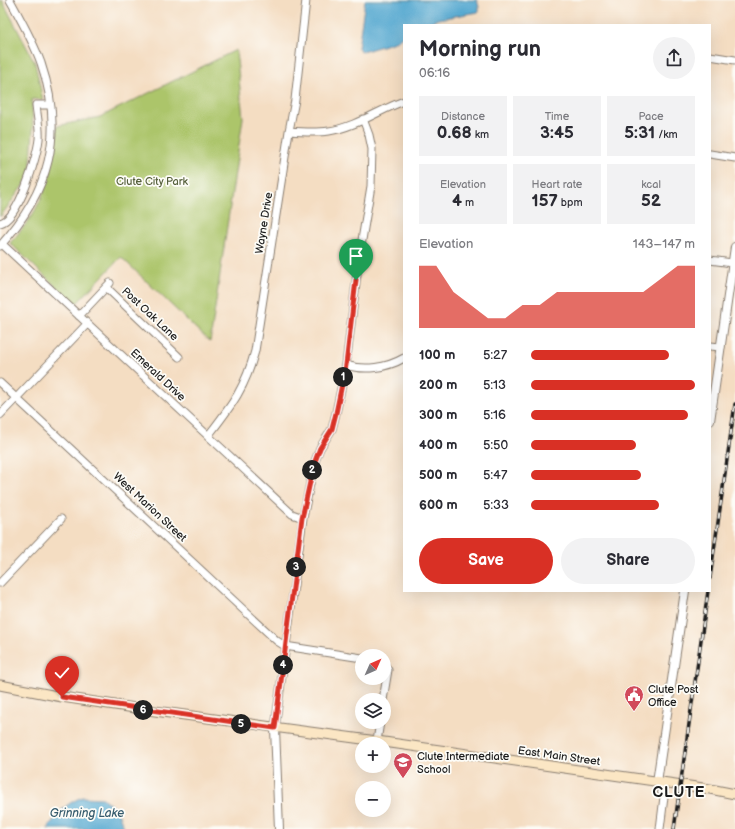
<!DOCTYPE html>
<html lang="en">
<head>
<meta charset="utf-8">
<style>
	body { margin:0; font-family:"Balsamiq Sans",sans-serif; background:#f2f2f3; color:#2b2b33; height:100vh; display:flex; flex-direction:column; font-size:15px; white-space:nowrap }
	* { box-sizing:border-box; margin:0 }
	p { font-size:13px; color:#7c7c81 }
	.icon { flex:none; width:22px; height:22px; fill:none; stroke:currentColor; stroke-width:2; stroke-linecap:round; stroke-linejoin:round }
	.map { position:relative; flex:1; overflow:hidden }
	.drawer { position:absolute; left:403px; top:24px; width:308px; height:568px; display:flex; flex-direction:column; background:#fff; border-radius:0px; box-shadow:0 4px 16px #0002 }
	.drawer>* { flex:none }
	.needle { width:26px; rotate:45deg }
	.buttons { position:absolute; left:355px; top:649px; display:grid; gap:8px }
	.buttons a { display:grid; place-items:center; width:36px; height:36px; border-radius:50%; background:#fff; box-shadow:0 4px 16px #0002; font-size:20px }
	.pin { position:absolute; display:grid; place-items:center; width:34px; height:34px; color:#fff; margin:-41px -17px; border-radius:50% 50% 50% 0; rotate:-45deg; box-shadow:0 0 4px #0007 }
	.pin .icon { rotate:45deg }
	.km { position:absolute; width:20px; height:20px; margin:-10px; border-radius:50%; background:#222; color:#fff; font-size:11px; line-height:20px; text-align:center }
	.round { display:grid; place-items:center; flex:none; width:42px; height:42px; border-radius:21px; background:#f2f2f3 }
	.headline { display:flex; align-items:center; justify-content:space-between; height:68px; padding:0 16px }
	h1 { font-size:22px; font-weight:700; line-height:30px }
	.figures { display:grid; grid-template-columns:repeat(3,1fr); gap:6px; height:68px; padding:4px 16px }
	.figures div { display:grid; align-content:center; border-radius:0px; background:#f2f2f3; text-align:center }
	.figures b { font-size:17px; font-weight:700 }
	.figures small { font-size:11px; font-weight:400 }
	.figures p { font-size:11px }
	.chart { height:112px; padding:8px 16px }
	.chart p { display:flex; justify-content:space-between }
	.chart svg { width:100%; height:72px; margin-top:4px; fill:#d93025; opacity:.7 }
	.action { display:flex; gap:8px; margin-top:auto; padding:8px 16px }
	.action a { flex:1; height:46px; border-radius:24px; background:#d93025; color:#fff; font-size:16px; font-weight:700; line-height:46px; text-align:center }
	.action a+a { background:#f2f2f3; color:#2b2b33 }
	ul { padding:0 16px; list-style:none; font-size:13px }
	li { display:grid; grid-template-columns:64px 48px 1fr; align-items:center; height:30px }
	li i { height:10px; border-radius:5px; background:#d93025 }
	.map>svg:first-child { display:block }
	.green { fill:#acc56b; stroke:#647044 }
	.water { fill:#54a8d0; stroke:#386276 }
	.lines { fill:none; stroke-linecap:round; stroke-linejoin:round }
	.minor-casing { stroke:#887c6f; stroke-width:9 }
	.tertiary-casing { stroke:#887c6f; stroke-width:10 }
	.secondary-casing { stroke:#887c6f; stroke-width:11 }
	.minor { stroke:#fff; stroke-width:7 }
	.tertiary { stroke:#fff; stroke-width:8 }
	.secondary { stroke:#fbe6c4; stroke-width:9 }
	.rail-casing { stroke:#1c1c1c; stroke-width:3.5 }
	.rail { stroke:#fdfcf7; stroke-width:2; stroke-dasharray:6; stroke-linecap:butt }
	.route-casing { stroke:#fff; stroke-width:8 }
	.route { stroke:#d93025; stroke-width:5 }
	.labels { text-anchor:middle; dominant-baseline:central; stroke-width:3.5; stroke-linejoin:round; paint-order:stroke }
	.park-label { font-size:11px; fill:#56603c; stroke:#fdfcf7 }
	.street-label { font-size:11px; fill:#1c1c1c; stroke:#fdfcf7 }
	.poi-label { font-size:11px; fill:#1c1c1c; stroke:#fdfcf7; text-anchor:start }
	.water-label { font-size:12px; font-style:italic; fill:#355b6d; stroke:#fdfcf7 }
	.district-label { font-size:15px; font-weight:bold; letter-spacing:1px; fill:#1c1c1c; stroke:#fdfcf7 }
</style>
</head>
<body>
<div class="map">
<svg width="735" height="829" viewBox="0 0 735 829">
	<rect width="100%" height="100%" fill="#fdfcf7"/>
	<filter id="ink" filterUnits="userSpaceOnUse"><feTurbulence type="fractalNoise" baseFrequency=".025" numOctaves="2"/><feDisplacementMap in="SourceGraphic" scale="8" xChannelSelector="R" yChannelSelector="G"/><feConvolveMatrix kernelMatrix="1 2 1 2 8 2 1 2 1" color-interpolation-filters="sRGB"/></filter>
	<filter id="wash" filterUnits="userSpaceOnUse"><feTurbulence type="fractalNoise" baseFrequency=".012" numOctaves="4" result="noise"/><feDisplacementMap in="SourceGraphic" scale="16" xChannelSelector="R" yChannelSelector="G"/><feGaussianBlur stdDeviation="0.9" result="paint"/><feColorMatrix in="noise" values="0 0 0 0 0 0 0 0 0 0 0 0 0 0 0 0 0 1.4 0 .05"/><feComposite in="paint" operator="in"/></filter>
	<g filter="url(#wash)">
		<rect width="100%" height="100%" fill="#f4ddc2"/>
		<!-- green -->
		<path class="green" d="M 0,0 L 2,0 L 35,63 L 43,100 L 32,99 L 33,130 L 30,176 L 0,217 Z
			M 236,50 L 243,118 L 210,342 L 121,257 L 75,305 L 10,243 C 17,235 25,226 31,217 C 49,189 55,158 57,126 L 100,117 Z"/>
		<!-- water -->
		<path class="water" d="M 365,0 L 477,0 L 479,7 L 479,12 L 438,19 L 422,25 L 404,25 L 404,36 L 395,42 L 362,52 L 358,48 Z
			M 83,797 L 103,798 L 117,811 L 125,829 L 48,829 C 56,814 67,802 83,797 Z"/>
	</g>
	<g filter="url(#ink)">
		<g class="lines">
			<!-- minor casing -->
			<g class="minor-casing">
				<path id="minor" d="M 710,56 L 735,60
					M 289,131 C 302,132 316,133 329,131 C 356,127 379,110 404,101
					M 710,154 L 735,158
					M 0,223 C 19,219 37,157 39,139 C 40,128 37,116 36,105 L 50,105
					M 2,244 L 292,514 L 303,518
					M 0,246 C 50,191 65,134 41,63 C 33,41 21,20 10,0
					M 710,260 L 732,263
					M 106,287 L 179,357
					M 79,316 L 110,283
					M 710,346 L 721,347
					M 346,365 C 364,371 387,368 404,358
					M 0,383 L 277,641 L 285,646 L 362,658
					M 0,415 L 87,324
					M 208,436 C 231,406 245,389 255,351 L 289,131 L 295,100 L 306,0
					M 0,583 L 61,519
					M 383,700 L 388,670 L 384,664
					M 275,728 L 303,518 L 314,464 L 320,448 L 332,429 L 336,413 L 346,365 L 359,258 L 371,186 L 372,149 L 369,135 L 363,119
					M 377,741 L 380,722
					M 657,782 L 664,797 L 660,829"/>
			</g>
			<!-- tertiary casing -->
			<g class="tertiary-casing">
				<path id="tertiary" d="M 710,421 L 735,247
					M 275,728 L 279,829
					M 657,782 L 685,591"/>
			</g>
			<!-- secondary casing -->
			<g class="secondary-casing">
				<path id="secondary" d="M 0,685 L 62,697 L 155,711 L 377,741 L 710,789 L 735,794"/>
			</g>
			<!-- minor -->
			<use href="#minor" class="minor"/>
			<!-- tertiary -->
			<use href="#tertiary" class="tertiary"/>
			<!-- secondary -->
			<use href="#secondary" class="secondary"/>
			<!-- rail casing -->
			<g class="rail-casing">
				<path id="rail" d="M 710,578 L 735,404
					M 674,829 L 708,591"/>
			</g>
			<!-- rail -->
			<use href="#rail" class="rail"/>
		</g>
	</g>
	<g class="lines" filter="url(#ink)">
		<!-- route casing -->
		<g class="route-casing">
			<path id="route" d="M 62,697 L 275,728 L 302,518 L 314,464 L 320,448 L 332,429 L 336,413 L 346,365 L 356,280"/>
		</g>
		<!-- route -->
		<use href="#route" class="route"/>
	</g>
	<!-- icons -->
	<defs>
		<g id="civic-pin" transform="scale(1)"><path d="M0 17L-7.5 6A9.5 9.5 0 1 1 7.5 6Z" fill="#d1495b" stroke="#fdfcf7"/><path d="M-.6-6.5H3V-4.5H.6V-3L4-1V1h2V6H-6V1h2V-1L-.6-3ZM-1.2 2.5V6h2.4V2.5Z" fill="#fff"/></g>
		<g id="school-pin" transform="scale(1)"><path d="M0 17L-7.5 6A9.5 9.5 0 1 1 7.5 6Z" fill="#d1495b" stroke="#fdfcf7"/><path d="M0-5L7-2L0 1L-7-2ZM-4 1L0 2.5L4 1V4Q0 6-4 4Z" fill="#fff"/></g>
	</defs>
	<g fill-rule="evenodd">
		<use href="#civic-pin" x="634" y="695"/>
		<use href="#school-pin" x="403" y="762"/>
	</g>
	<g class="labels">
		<!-- park labels -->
		<g class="park-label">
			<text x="152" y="181">Clute City Park</text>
		</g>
		<!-- street labels -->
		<g class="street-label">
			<text transform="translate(264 223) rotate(-81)">Wayne Drive</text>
			<text transform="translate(150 314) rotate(43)">Post Oak Lane</text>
			<text transform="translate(158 375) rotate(43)">Emerald Drive</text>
			<text transform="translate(150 507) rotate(43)">West Marion Street</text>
			<text transform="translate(559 756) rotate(8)">East Main Street</text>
		</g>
		<!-- poi labels -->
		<g class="poi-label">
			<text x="648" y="689">Clute Post<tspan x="648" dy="13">Office</tspan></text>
			<text x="417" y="756">Clute Intermediate<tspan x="417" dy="13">School</tspan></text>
		</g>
		<!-- water labels -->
		<g class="water-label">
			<text x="87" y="813">Grinning Lake</text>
		</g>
		<!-- district labels -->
		<g class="district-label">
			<text x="679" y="792">CLUTE</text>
		</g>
	</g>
</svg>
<div class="buttons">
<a><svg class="needle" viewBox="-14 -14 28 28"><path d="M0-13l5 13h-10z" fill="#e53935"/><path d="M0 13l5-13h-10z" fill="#7c7c81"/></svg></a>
<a><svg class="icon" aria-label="layers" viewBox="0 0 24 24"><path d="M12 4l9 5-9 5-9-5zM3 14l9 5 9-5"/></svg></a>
<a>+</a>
<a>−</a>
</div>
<div class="pin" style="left:356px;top:280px;background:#1e9e55"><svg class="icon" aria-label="arrive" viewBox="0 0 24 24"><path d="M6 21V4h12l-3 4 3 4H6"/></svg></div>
<div class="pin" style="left:62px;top:697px;background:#d93025"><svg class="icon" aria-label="check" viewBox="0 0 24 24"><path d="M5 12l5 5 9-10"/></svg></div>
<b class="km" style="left:343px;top:377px">1</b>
<b class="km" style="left:312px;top:470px">2</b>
<b class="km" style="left:296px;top:567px">3</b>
<b class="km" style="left:283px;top:665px">4</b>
<b class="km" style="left:241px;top:724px">5</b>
<b class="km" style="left:143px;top:710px">6</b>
<section class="drawer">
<div class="headline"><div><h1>Morning run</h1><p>06:16</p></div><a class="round"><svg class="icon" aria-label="share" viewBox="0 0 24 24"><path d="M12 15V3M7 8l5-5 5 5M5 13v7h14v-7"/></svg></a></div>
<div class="figures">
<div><p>Distance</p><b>0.68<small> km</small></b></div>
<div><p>Time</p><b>3:45</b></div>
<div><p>Pace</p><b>5:31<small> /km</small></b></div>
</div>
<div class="figures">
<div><p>Elevation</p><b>4<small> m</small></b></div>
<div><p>Heart rate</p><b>157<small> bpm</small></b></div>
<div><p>kcal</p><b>52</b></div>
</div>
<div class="chart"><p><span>Elevation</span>143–147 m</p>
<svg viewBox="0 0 160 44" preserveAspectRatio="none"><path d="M0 44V6L10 6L20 22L30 30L40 38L50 38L60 30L70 30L80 22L90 22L100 22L110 22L120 22L130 22L140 14L150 6L160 6V44z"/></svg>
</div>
<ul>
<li><b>100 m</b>5:27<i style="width:84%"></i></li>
<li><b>200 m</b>5:13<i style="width:100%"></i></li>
<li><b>300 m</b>5:16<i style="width:96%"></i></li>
<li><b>400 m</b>5:50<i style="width:64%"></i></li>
<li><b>500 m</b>5:47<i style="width:67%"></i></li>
<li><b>600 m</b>5:33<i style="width:78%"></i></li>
</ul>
<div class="action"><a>Save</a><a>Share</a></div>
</section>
</div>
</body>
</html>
